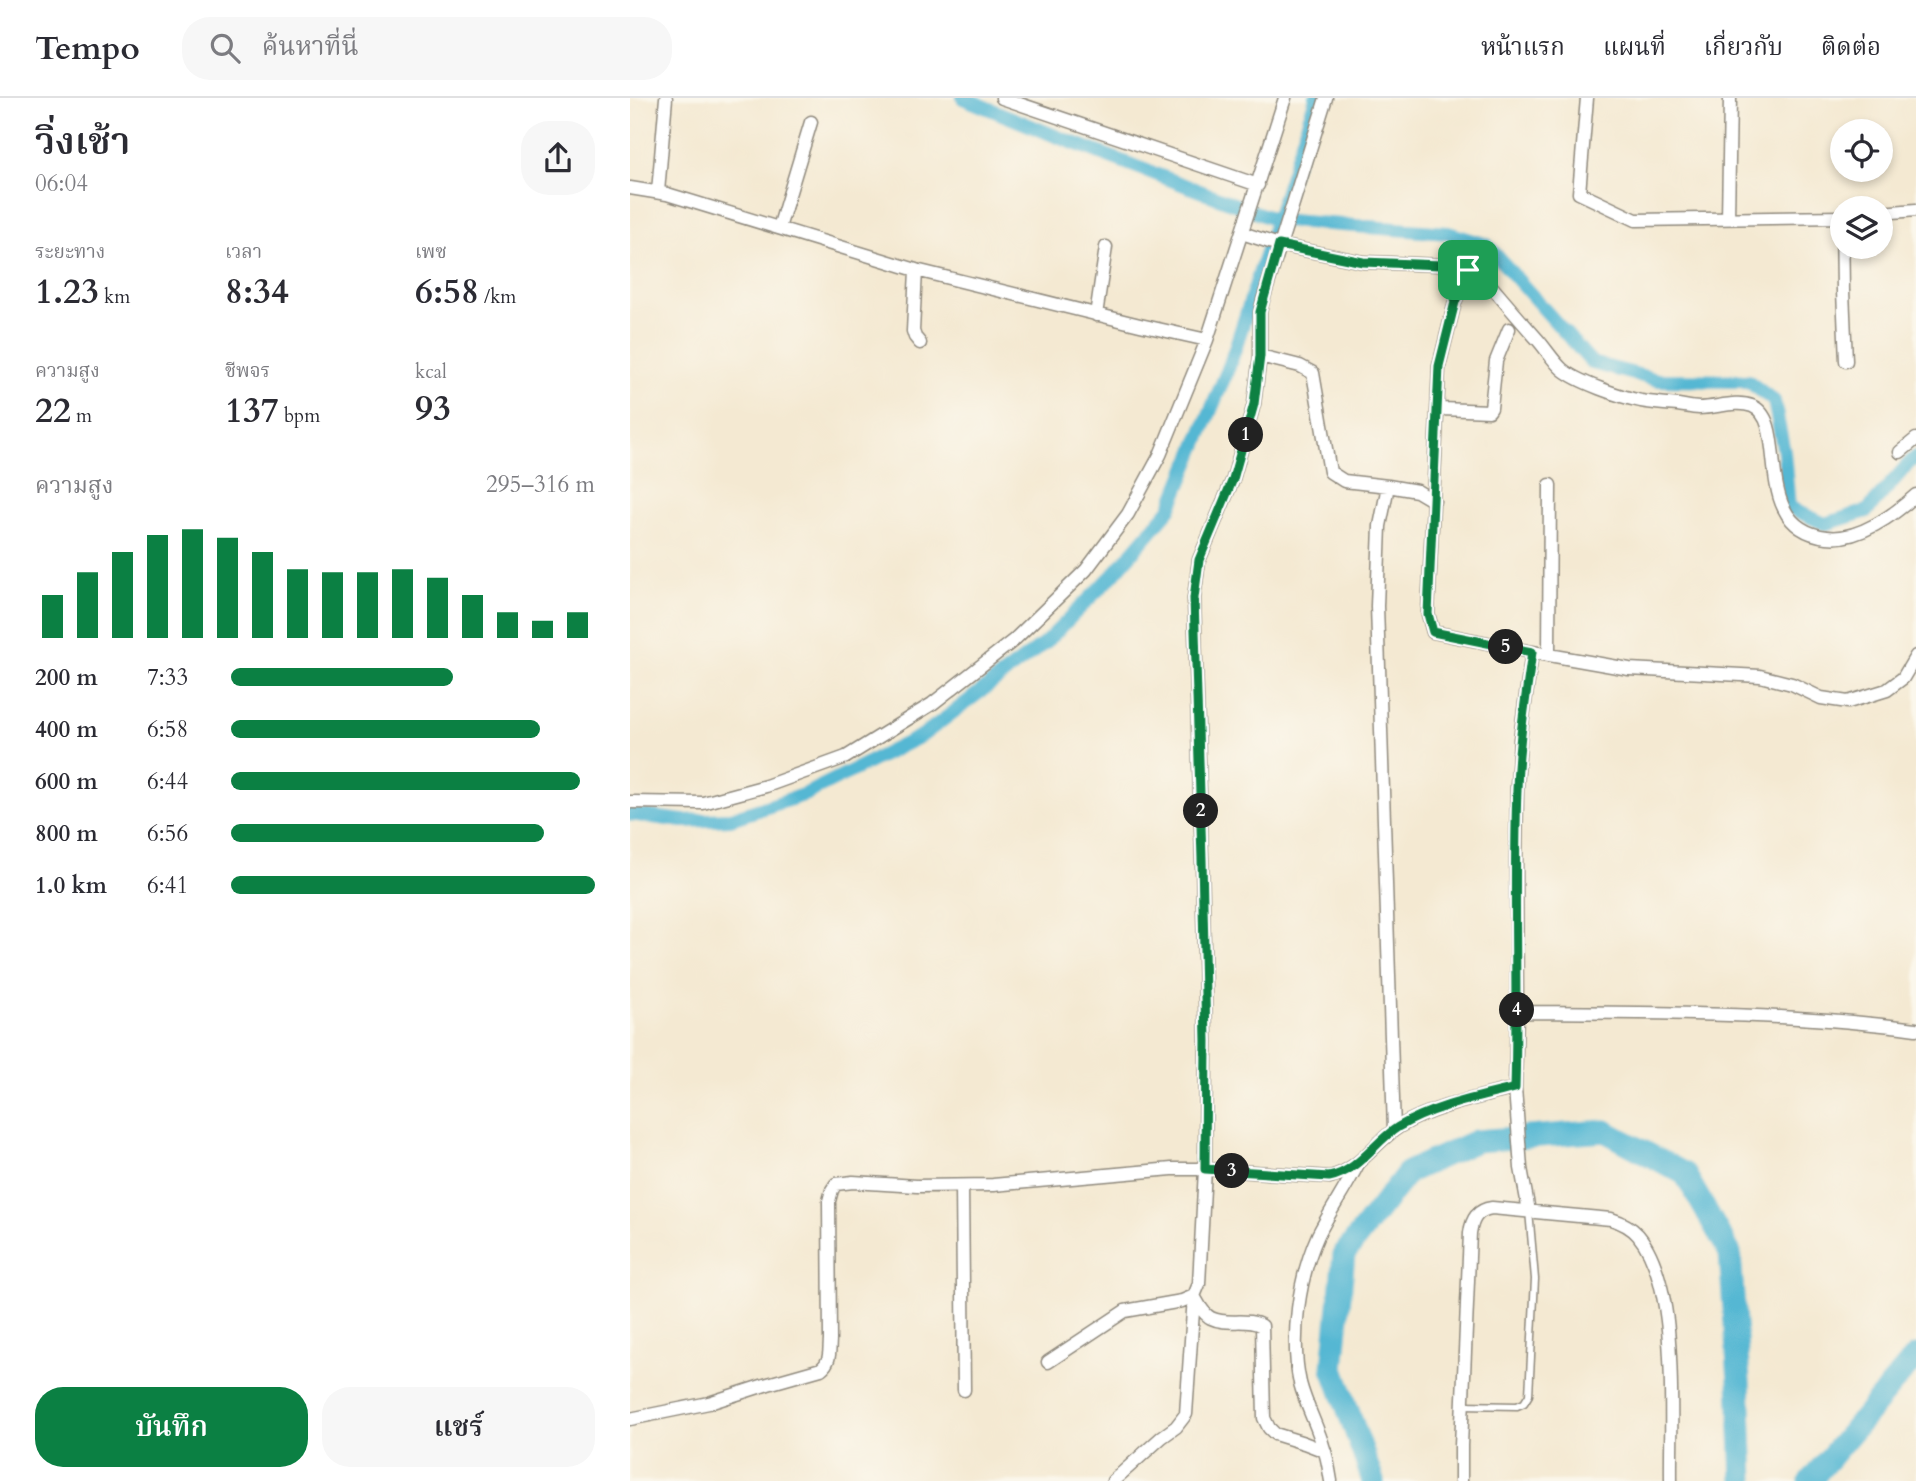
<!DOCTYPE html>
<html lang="th">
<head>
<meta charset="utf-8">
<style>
	body { margin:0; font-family:Cardo,"Noto Serif Thai",serif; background:#f7f7f7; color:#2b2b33; height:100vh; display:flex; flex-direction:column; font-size:26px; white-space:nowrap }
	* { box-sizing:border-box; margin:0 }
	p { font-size:23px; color:#7c7c81 }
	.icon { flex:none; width:38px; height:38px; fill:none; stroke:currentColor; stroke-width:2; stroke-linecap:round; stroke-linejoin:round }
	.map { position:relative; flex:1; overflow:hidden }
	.side { display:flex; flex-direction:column; background:#fff; width:630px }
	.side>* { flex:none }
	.tools { position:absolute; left:1200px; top:21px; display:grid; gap:14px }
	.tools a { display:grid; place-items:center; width:63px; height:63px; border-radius:50%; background:#fff; box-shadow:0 4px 10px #0003; font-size:35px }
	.pin { position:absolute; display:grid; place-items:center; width:60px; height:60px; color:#fff; margin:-30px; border-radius:14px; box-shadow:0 4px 10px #0006 }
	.km { position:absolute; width:35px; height:35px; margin:-18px; border-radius:50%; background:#222; color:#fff; font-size:19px; line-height:35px; text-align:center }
	.round { display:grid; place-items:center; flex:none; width:74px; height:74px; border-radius:28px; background:#f7f7f7 }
	.headline { display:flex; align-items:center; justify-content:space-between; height:119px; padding:0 35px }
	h1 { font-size:38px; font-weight:600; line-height:52px }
	.stats { display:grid; grid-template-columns:repeat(3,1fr); gap:10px; height:119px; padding:7px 35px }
	.stats div { display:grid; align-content:center }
	.stats b { font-size:35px; font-weight:600 }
	.stats small { font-size:19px; font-weight:400 }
	.stats p { font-size:19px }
	.chart { height:196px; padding:14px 35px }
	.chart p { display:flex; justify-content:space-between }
	.chart svg { width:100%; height:126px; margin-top:7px; stroke:#0b8043; stroke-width:6 }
	.cta { display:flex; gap:14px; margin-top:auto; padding:14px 35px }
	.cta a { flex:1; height:80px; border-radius:28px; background:#0b8043; color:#fff; font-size:28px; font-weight:600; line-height:80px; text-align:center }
	.cta a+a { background:#f7f7f7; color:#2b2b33 }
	ul { padding:0 35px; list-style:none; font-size:23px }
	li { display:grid; grid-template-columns:112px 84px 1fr; align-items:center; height:52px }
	li i { height:18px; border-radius:9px; background:#0b8043 }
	header { display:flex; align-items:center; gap:42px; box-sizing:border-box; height:98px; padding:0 35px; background:#fff; border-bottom:2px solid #e1e1e2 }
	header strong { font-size:33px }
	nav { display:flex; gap:38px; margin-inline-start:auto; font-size:24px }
	.search { width:490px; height:63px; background:#f7f7f7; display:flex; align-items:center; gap:18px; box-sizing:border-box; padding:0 24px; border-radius:28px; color:#7c7c81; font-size:26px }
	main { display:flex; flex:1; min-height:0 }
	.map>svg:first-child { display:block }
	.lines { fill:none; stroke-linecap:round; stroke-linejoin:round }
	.canal { stroke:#55b7d3; stroke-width:14 }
	.river { stroke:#55b7d3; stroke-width:23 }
	.lane-casing { stroke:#908a7e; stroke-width:9 }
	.street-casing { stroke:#908a7e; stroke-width:15 }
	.lane { stroke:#fff; stroke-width:6 }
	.street { stroke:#fff; stroke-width:12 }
	.route-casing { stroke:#fff; stroke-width:14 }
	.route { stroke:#0b8043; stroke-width:9 }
</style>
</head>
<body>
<header>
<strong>Tempo</strong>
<div class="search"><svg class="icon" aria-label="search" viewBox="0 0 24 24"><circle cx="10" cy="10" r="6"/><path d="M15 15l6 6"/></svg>ค้นหาที่นี่</div>
<nav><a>หน้าแรก</a><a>แผนที่</a><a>เกี่ยวกับ</a><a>ติดต่อ</a></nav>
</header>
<main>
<section class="side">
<div class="headline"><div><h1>วิ่งเช้า</h1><p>06:04</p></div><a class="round"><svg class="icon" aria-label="share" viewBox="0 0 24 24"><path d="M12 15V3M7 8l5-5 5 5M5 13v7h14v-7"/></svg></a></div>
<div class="stats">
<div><p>ระยะทาง</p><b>1.23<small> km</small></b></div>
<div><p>เวลา</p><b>8:34</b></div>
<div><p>เพซ</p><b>6:58<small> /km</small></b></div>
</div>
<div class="stats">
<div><p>ความสูง</p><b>22<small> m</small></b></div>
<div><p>ชีพจร</p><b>137<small> bpm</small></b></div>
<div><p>kcal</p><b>93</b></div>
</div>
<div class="chart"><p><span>ความสูง</span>295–316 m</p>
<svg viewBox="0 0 160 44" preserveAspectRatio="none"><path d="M5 44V29M15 44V21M25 44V14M35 44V8M45 44V6M55 44V9M65 44V14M75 44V20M85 44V21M95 44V21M105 44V20M115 44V23M125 44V29M135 44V35M145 44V38M155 44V35"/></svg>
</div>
<ul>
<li><b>200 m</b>7:33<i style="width:61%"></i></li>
<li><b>400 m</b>6:58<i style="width:85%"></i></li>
<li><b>600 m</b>6:44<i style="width:96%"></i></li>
<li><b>800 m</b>6:56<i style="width:86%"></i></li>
<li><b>1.0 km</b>6:41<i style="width:100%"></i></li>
</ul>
<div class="cta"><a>บันทึก</a><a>แชร์</a></div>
</section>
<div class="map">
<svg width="1286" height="1383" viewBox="0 0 1286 1383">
	<rect width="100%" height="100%" fill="#fbf7ec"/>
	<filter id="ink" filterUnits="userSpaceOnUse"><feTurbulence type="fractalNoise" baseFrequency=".0143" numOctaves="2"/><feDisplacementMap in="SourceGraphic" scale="14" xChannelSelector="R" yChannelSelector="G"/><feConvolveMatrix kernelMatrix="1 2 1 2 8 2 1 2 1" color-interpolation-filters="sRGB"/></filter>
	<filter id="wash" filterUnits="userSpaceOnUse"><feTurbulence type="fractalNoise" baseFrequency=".00686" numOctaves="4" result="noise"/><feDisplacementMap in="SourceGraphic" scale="28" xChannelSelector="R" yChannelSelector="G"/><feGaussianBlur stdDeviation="1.57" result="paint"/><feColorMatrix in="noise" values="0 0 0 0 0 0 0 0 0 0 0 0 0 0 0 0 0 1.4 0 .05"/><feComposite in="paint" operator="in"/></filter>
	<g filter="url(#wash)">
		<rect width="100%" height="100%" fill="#f4e9d2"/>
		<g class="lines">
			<!-- canal -->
			<path class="canal" d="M 333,0 L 428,39 L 646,122 L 818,135 L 857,147 L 962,265 L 1028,282 L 1118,283 L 1144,303 L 1154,354 L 1159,409 L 1195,426 L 1237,413 L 1279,365 L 1286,359
				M 0,716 L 53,723 L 100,721 L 176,696 L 293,637 L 415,545 L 483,477 L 540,411 L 600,266 L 686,0"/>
			<!-- river -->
			<path class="river" d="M 743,1383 L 703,1270 L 714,1156 L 778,1074 L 846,1043 L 975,1033 L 1055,1076 L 1100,1155 L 1109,1283 L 1113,1383
				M 1180,1383 L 1286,1258"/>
		</g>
	</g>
	<g filter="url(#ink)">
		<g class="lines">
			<!-- lane casing -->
			<g class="lane-casing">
				<path id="lane" d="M 833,1307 L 887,1308 L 894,1305 L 899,1297 L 905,1181 L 899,1113"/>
			</g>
			<!-- street casing -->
			<g class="street-casing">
				<path id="street" d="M 372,0 L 628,87
					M 957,0 L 949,95 L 1006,122 L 1213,119
					M 0,90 L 37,96 L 286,172 L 510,227 L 577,242
					M 28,94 L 36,0
					M 1251,115 L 1286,112
					M 1212,119 L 1213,193 L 1216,263
					M 1098,121 L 1100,0
					M 149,130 L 181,24
					M 612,135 L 649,147 L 733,164 L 811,167 L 838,172 L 856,182 C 873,202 890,222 908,242 C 916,251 923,263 932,271 C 947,284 991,299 1011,303 C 1023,305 1036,306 1048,307 C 1055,308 1062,310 1069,310 C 1086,310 1106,302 1122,308 C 1162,324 1118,430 1197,439 C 1228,443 1264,417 1286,397
					M 286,172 L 283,233 L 285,239 L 290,245
					M 466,217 L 476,149
					M 879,231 L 866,263 L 861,310 L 859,313 L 813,311 L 809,312 L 807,316 L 798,516 L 803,534 L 902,554 L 999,571 L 1130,578 L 1162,586 L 1191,600 L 1218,604 L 1257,592 L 1273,580 L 1286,558
					M 630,258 L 670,268 L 683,275 L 700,374 L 714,383 L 758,388 L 787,393 L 804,403
					M 807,316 L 809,268 L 825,204 L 838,172
					M 1270,354 L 1286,341
					M 758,388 L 750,428 L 747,508 L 764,1032
					M 919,557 L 920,387
					M 0,704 L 73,705 L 136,688 L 216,659 L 302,606 L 384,542 L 456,472 L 498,416 L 530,357 L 577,242 L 655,0
					M 887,914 C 1020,915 1154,914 1286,931
					M 332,1088 L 334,1292
					M 899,1113 L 891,1070 L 885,990 L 887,914 L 886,766 L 887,689 L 890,641 L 902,554
					M 564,1198 C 568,1205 573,1216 581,1220 C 597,1228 617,1219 632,1228 L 634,1320 L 639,1330 L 645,1336 L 674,1345 L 695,1353
					M 418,1264 L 495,1213 L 552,1203 L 564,1198 L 569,1186 L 575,1071 L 576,943 L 572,761 L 564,500 L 569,462 L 603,381 L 624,306 L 630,258 L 630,214 L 633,202 L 696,0
					M 0,1321 L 79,1305 L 138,1286 L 191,1271 C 201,1263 199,1254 200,1242 L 199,1103 L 202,1092 L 206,1086 L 223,1084 L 287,1088 L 363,1087 L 542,1071 L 575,1071 L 700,1079 C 730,1072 745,1043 770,1028 C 805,1008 847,1000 885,990
					M 483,1383 L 532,1339 L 546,1329 L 556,1316 L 564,1198
					M 701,1383 C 699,1373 698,1361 694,1351 C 688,1329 676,1308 670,1285 C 660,1240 669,1179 688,1137 C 700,1113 716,1090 728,1066
					M 831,1383 L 831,1348 L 840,1135 C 842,1121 847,1112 862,1110 L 981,1121 C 991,1124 1001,1129 1008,1137 C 1050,1187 1040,1319 1041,1383"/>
			</g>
			<!-- lane -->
			<use href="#lane" class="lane"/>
			<!-- street -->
			<use href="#street" class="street"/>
		</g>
	</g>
	<g class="lines" filter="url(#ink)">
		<!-- route casing -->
		<g class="route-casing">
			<path id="route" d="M 649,147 L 733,164 L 811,167 L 838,172 L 825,204 L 809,268 L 798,516 L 803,534 L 902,554 C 896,600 888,646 887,692 C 883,791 888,890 885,990 C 846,1000 803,1008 768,1029 C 744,1044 729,1073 699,1079 L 575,1071 L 576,943 L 572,761 L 564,500 L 569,462 L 603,381 L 624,306 L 630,258 L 630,214 Z"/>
		</g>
		<!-- route -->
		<use href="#route" class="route"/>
	</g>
</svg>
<div class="tools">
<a><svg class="icon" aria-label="locate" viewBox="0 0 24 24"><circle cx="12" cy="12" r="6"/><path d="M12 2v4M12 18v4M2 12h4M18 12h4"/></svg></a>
<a><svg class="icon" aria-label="layers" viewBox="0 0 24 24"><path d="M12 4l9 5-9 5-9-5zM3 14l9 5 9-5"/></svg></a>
</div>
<div class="pin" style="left:838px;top:172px;background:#1e9e55"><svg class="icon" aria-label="arrive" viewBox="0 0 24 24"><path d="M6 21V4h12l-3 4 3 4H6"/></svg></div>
<b class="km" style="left:616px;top:337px">1</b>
<b class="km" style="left:571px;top:713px">2</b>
<b class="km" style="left:602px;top:1073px">3</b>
<b class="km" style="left:887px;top:912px">4</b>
<b class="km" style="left:876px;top:549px">5</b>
</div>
</main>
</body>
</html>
